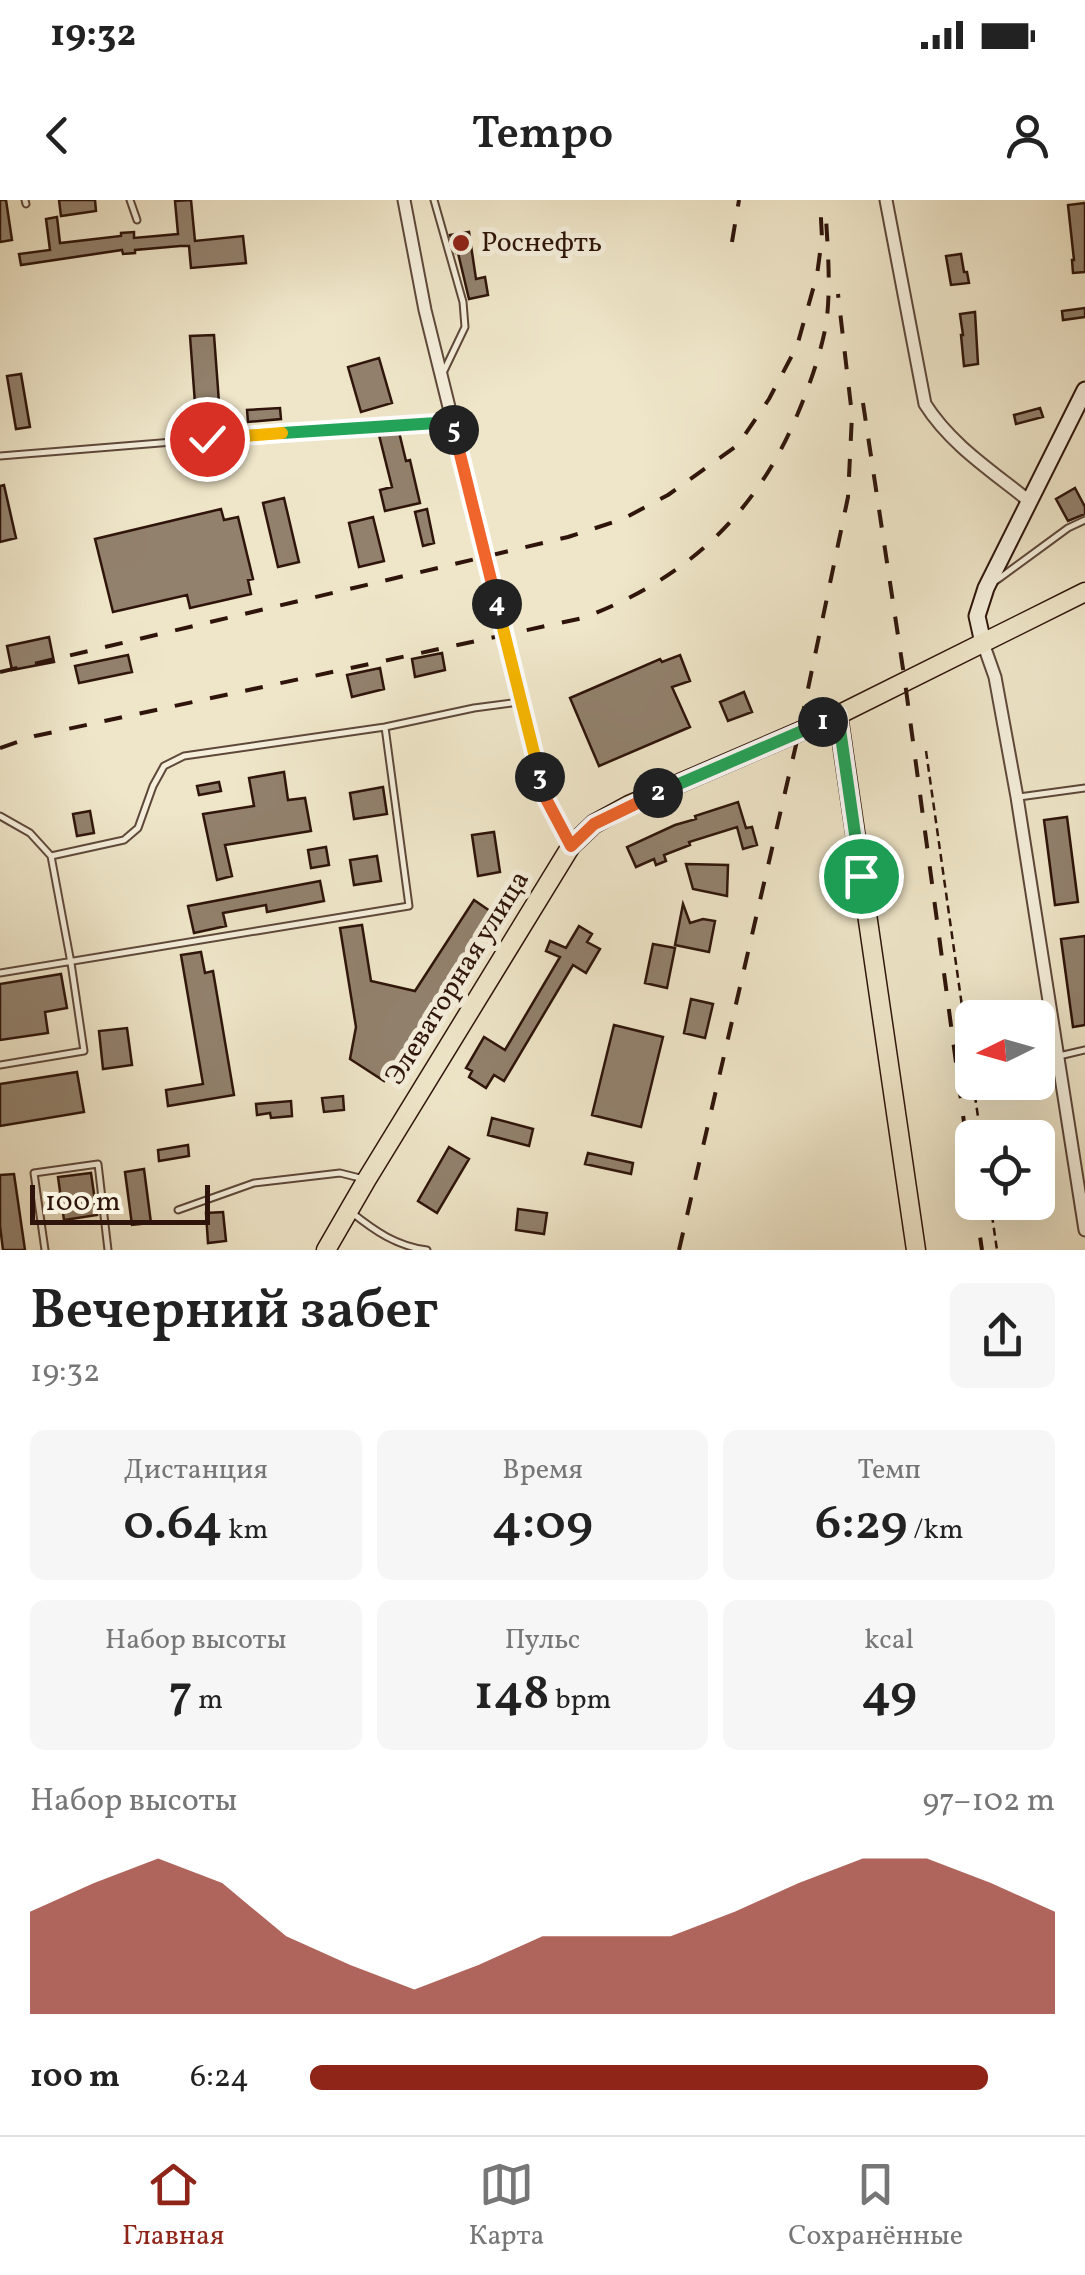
<!DOCTYPE html>
<html lang="ru">
<head>
<meta charset="utf-8">
<style>
	body { margin:0; font-family:Vollkorn,serif; background:#f6f6f6; color:#222; height:100vh; display:flex; flex-direction:column; font-size:38px; white-space:nowrap }
	* { box-sizing:border-box; margin:0 }
	p { font-size:32px; color:#767676 }
	.icon { flex:none; width:55px; height:55px; fill:none; stroke:currentColor; stroke-width:2; stroke-linecap:round; stroke-linejoin:round }
	.map { position:relative; height:1050px; overflow:hidden }
	.side { display:flex; flex-direction:column; background:#fff; flex:1 }
	.side>* { flex:none }
	.needle { width:65px; rotate:265deg }
	.buttons { position:absolute; left:955px; top:800px; display:grid; gap:20px }
	.buttons a { display:grid; place-items:center; width:100px; height:100px; border-radius:15px; background:#fff; box-shadow:0 10px 40px #0002; font-size:50px }
	.scale { position:absolute; left:30px; bottom:25px; width:180px; box-sizing:border-box; padding-left:10px; border:5px solid #2e140a; border-top:0; font-size:28px; line-height:35px; white-space:nowrap; color:#2e140a; -webkit-text-stroke:8px #f5efdc; paint-order:stroke }
	.pin { position:absolute; display:grid; place-items:center; width:85px; height:85px; color:#fff; margin:-42px; border:5px solid #fff; border-radius:50%; box-shadow:0 2px 10px #0007 }
	.km { position:absolute; width:50px; height:50px; margin:-25px; border-radius:50%; background:#222; color:#fff; font-size:28px; line-height:50px; text-align:center }
	.round { display:grid; place-items:center; flex:none; width:105px; height:105px; border-radius:15px; background:#f6f6f6 }
	.headline { display:flex; align-items:center; justify-content:space-between; height:170px; padding:0 30px }
	h1 { font-size:55px; font-weight:600; line-height:75px }
	.metrics { display:grid; grid-template-columns:repeat(3,1fr); gap:15px; height:170px; padding:10px 30px }
	.metrics div { display:grid; align-content:center; border-radius:15px; background:#f6f6f6; text-align:center }
	.metrics b { font-size:50px; font-weight:600 }
	.metrics small { font-size:28px; font-weight:400 }
	.metrics p { font-size:28px }
	.chart { height:280px; padding:20px 30px }
	.chart p { display:flex; justify-content:space-between }
	.chart svg { width:100%; height:180px; margin-top:10px; fill:#8f2418; opacity:.7 }
	ul { padding:0 30px; list-style:none; font-size:32px }
	li { display:grid; grid-template-columns:160px 120px 1fr; align-items:center; height:75px }
	li i { height:25px; border-radius:12px; background:#8f2418 }
	.status { display:flex; justify-content:space-between; align-items:center; height:70px; padding:0 50px; background:#fff; direction:ltr }
	.status svg { height:28px; fill:currentColor }
	header { display:flex; justify-content:space-between; align-items:center; height:130px; padding:0 30px; background:#fff; font-size:45px; font-weight:600 }
	.dock { display:flex; justify-content:space-around; align-items:center; height:140px; border-top:2px solid #e0e0e0; background:#fff; font-size:28px; color:#767676 }
	.dock a { display:grid; justify-items:center; gap:5px }
	.dock .current { color:#8f2418 }
	.map>svg:first-child { display:block }
	.building { fill:#92816d; stroke:#2e140a; stroke-width:2.5 }
	.lines { fill:none; stroke-linecap:round; stroke-linejoin:round }
	.lane-casing { stroke:#5e483a; stroke-width:9 }
	.street-casing { stroke:#5e483a; stroke-width:15 }
	.secondary-casing { stroke:#2e140a; stroke-width:19 }
	.primary-casing { stroke:#2e140a; stroke-width:21 }
	.path { stroke:#2e140a; stroke-width:2.5; stroke-dasharray:8 5; stroke-linecap:butt }
	.lane { stroke:#f5efdc; stroke-width:5 }
	.street { stroke:#f5efdc; stroke-width:11 }
	.secondary { stroke:#f5efdc; stroke-width:15 }
	.primary { stroke:#efe6c9; stroke-width:18 }
	.rail { stroke:#2e140a; stroke-width:4; stroke-dasharray:18 18; stroke-linecap:butt }
	.split-1-casing { stroke:#fff; stroke-width:20 }
	.split-2-casing { stroke:#fff; stroke-width:20 }
	.split-3-casing { stroke:#fff; stroke-width:20 }
	.split-4-casing { stroke:#fff; stroke-width:20 }
	.split-5-casing { stroke:#fff; stroke-width:20 }
	.split-6-casing { stroke:#fff; stroke-width:20 }
	.split-7-casing { stroke:#fff; stroke-width:20 }
	.split-1 { stroke:#22a559; stroke-width:12 }
	.split-2 { stroke:#22a559; stroke-width:12 }
	.split-3 { stroke:#f0652b; stroke-width:12 }
	.split-4 { stroke:#f5b400; stroke-width:12 }
	.split-5 { stroke:#f0652b; stroke-width:12 }
	.split-6 { stroke:#22a559; stroke-width:12 }
	.split-7 { stroke:#f5b400; stroke-width:12 }
	.poi-dot { fill:#8f2418; stroke:#f5efdc; stroke-width:4 }
	.labels { text-anchor:middle; dominant-baseline:central; stroke-width:10; stroke-linejoin:round; paint-order:stroke }
	.poi-label { font-size:28px; fill:#2e140a; stroke:#f5efdc; text-anchor:start }
	.street-label { font-size:28px; fill:#2e140a; stroke:#f5efdc }
</style>
</head>
<body>
<div class="status"><b>19:32</b><svg viewBox="0 0 49 12"><path d="M0 12V9h3v3zM5 12V6h3v6zM10 12V3h3v9zM15 12V0h3v12zM26 1h20v11H26zM47 4h2v5h-2z"/></svg></div>
<header><svg class="icon" aria-label="back" viewBox="0 0 24 24"><path d="M15 5l-7 7 7 7"/></svg>Tempo<svg class="icon" aria-label="person" viewBox="0 0 24 24"><circle cx="12" cy="8" r="4"/><path d="M4 21q1-7 8-7t8 7"/></svg></header>
<div class="map">
<svg width="1085" height="1050" viewBox="0 0 1085 1050">
	<rect width="100%" height="100%" fill="#efe6c9"/>
	<filter id="stains"><feTurbulence type="fractalNoise" baseFrequency=".002" numOctaves="4"/><feColorMatrix values="0 0 0 0 .2 0 0 0 0 .09 0 0 0 0 .02 0 0 0 .5 -.17"/></filter>
	<radialGradient id="worn" r=".72"><stop offset=".6" stop-color="#630" stop-opacity="0"/><stop offset="1" stop-color="#630" stop-opacity=".3"/></radialGradient>
	<!-- building -->
	<path class="building" d="M 0,0 L 6,0 L 12,40 L 0,42 Z
		M 59,0 L 95,0 L 96,11 L 61,16 Z
		M 191,0 L 195,41 L 243,36 L 246,63 L 191,68 L 189,46 L 180,46 L 135,50 L 135,53 L 123,54 L 122,50 L 21,65 L 19,54 L 50,50 L 46,19 L 57,17 L 60,43 L 121,36 L 121,33 L 134,32 L 134,38 L 178,34 L 175,1 Z
		M 1085,3 L 1085,72 L 1073,73 L 1072,60 L 1074,60 L 1068,5 Z
		M 469,32 L 476,79 L 485,77 L 488,95 L 469,99 L 458,53 L 456,53 L 450,35 Z
		M 961,54 L 964,72 L 967,72 L 969,83 L 951,85 L 946,56 Z
		M 1085,108 L 1085,117 L 1063,120 L 1062,111 Z
		M 975,112 L 978,164 L 964,166 L 961,135 L 963,135 L 960,114 Z
		M 214,135 L 220,216 L 196,217 L 190,136 Z
		M 379,158 L 392,203 L 361,212 L 348,167 Z
		M 21,174 L 30,227 L 16,229 L 7,176 Z
		M 280,208 L 281,219 L 248,222 L 247,210 Z
		M 1040,208 L 1043,217 L 1016,224 L 1014,215 Z
		M 399,232 L 406,261 L 410,260 L 420,303 L 385,311 L 380,290 L 392,287 L 379,235 Z
		M 4,285 L 16,338 L 0,342 L 0,286 Z
		M 1075,288 L 1085,307 L 1085,314 L 1068,321 L 1056,299 Z
		M 284,298 L 299,362 L 278,367 L 263,303 Z
		M 221,309 L 224,320 L 238,317 L 253,379 L 248,380 L 251,394 L 190,408 L 187,395 L 113,412 L 95,339 Z
		M 427,309 L 434,343 L 423,346 L 415,312 Z
		M 373,317 L 384,361 L 359,367 L 349,323 Z
		M 49,437 L 54,462 L 12,470 L 7,446 Z
		M 442,453 L 445,470 L 415,477 L 412,459 Z
		M 128,455 L 132,472 L 79,483 L 75,466 Z
		M 680,455 L 690,481 L 672,487 L 690,527 L 599,566 L 570,498 L 660,459 L 662,462 Z
		M 380,468 L 384,489 L 352,497 L 347,475 Z
		M 744,492 L 752,512 L 728,521 L 720,502 Z
		M 284,572 L 288,600 L 305,598 L 311,631 L 225,645 L 232,676 L 217,680 L 203,614 L 254,606 L 249,578 Z
		M 219,582 L 221,591 L 199,595 L 197,586 Z
		M 383,587 L 387,614 L 354,619 L 350,593 Z
		M 738,602 L 746,628 L 752,627 L 757,645 L 743,649 L 737,627 L 689,642 L 690,645 L 664,655 L 666,661 L 656,665 L 654,659 L 636,667 L 627,647 L 675,625 L 696,619 L 695,616 Z
		M 90,611 L 94,633 L 77,636 L 73,614 Z
		M 1067,617 L 1078,702 L 1055,705 L 1044,620 Z
		M 494,632 L 500,672 L 478,676 L 472,635 Z
		M 326,647 L 329,665 L 311,668 L 308,650 Z
		M 377,656 L 381,681 L 354,685 L 350,660 Z
		M 686,664 L 728,665 L 727,696 L 693,689 Z
		M 320,681 L 324,701 L 267,712 L 266,705 L 223,713 L 226,726 L 194,733 L 188,706 Z
		M 474,700 L 493,713 L 384,881 L 350,859 L 356,827 L 340,728 L 362,725 L 371,781 L 415,791 Z
		M 683,704 L 690,723 L 703,719 L 715,721 L 709,752 L 675,745 Z
		M 579,726 L 592,734 L 587,742 L 600,749 L 586,773 L 573,765 L 504,881 L 494,875 L 486,888 L 469,877 L 472,871 L 466,868 L 484,837 L 505,850 L 560,757 L 546,751 L 550,741 L 566,748 Z
		M 1085,736 L 1085,825 L 1073,827 L 1061,739 Z
		M 653,744 L 675,748 L 667,788 L 645,783 Z
		M 201,752 L 205,773 L 213,771 L 234,895 L 168,906 L 166,890 L 203,884 L 181,755 Z
		M 61,774 L 67,808 L 45,812 L 48,833 L 0,840 L 0,784 Z
		M 691,799 L 713,804 L 705,838 L 684,833 Z
		M 614,825 L 663,837 L 641,927 L 592,915 Z
		M 127,828 L 132,865 L 103,869 L 99,831 Z
		M 77,872 L 84,912 L 0,926 L 0,884 Z
		M 343,896 L 344,910 L 324,912 L 322,898 Z
		M 291,901 L 292,916 L 271,918 L 270,913 L 257,915 L 256,904 Z
		M 492,918 L 533,929 L 529,946 L 488,935 Z
		M 188,945 L 189,956 L 159,961 L 158,950 Z
		M 449,947 L 469,959 L 437,1013 L 418,1001 Z
		M 588,953 L 633,963 L 631,974 L 585,964 Z
		M 144,969 L 151,1023 L 132,1025 L 125,972 Z
		M 91,973 L 97,1015 L 64,1020 L 58,977 Z
		M 14,974 L 25,1050 L 3,1050 L 0,1026 L 0,975 Z
		M 518,1009 L 547,1013 L 544,1034 L 516,1030 Z
		M 223,1012 L 226,1041 L 208,1043 L 206,1013 Z"/>
	<g class="lines">
		<!-- lane casing -->
		<g class="lane-casing">
			<path id="lane" d="M 25,0 L 26,4
				M 130,0 L 137,20
				M 434,0 L 463,102 L 465,127 L 442,175
				M 0,256 L 310,231 L 450,223
				M 997,380 L 1068,328 L 1085,320
				M 1019,597 L 1085,588
				M 0,616 L 30,633 L 51,656 L 71,763 L 84,851 L 0,865
				M 51,656 L 124,640 L 138,628 L 153,586 L 164,566 L 184,556 L 385,527 L 474,508 L 519,502
				M 0,773 L 409,706 L 385,527
				M 1059,856 L 1085,850
				M 178,1010 L 254,983 L 340,973 L 364,979
				M 351,1012 C 375,1031 396,1046 427,1050
				M 45,1050 L 34,973 L 98,964 L 108,1050"/>
		</g>
		<!-- street casing -->
		<g class="street-casing">
			<path id="street" d="M 404,0 L 425,110 L 545,595 L 571,646
				M 886,0 L 925,204 C 951,245 992,271 1029,301
				M 983,443 L 995,477 L 1017,597 L 1085,1030"/>
		</g>
		<!-- secondary casing -->
		<g class="secondary-casing">
			<path id="secondary" d="M 983,443 L 977,416 L 986,388 L 1085,190"/>
		</g>
		<!-- primary casing -->
		<g class="primary-casing">
			<path id="primary" d="M 838,515 L 916,1050
				M 326,1050 L 367,979 L 571,646 L 594,624 L 629,605 L 838,515 L 1085,392"/>
		</g>
		<!-- path -->
		<path class="path" d="M 926,551 L 972,877
			M 973,882 L 981,938
			M 990,1002 L 997,1050"/>
		<!-- lane -->
		<use href="#lane" class="lane"/>
		<!-- street -->
		<use href="#street" class="street"/>
		<!-- secondary -->
		<use href="#secondary" class="secondary"/>
		<!-- primary -->
		<use href="#primary" class="primary"/>
		<!-- rail -->
		<path class="rail" d="M 732,42 L 739,0
			M 863,203 L 905,482 L 972,982
			M 0,472 L 568,337 L 623,319 L 668,295 L 738,245 L 769,199 L 797,146 L 817,75 L 822,38 L 820,0
			M 0,548 L 35,536 L 583,418 C 686,379 756,315 798,213 C 810,184 820,156 826,125 C 831,90 828,53 826,18
			M 975,1002 L 982,1050
			M 679,1050 L 799,532 L 848,297 L 852,215 L 838,94"/>
	</g>
	<g class="lines">
		<!-- split-1 casing -->
		<g class="split-1-casing">
			<path id="split-1" d="M 823,522 L 838,515 L 861,676"/>
		</g>
		<!-- split-2 casing -->
		<g class="split-2-casing">
			<path id="split-2" d="M 658,593 L 823,522"/>
		</g>
		<!-- split-3 casing -->
		<g class="split-3-casing">
			<path id="split-3" d="M 540,577 L 544,595 L 571,646 L 594,624 L 658,593"/>
		</g>
		<!-- split-4 casing -->
		<g class="split-4-casing">
			<path id="split-4" d="M 497,404 L 540,577"/>
		</g>
		<!-- split-5 casing -->
		<g class="split-5-casing">
			<path id="split-5" d="M 454,230 L 497,404"/>
		</g>
		<!-- split-6 casing -->
		<g class="split-6-casing">
			<path id="split-6" d="M 282,233 L 452,222 L 454,230"/>
		</g>
		<!-- split-7 casing -->
		<g class="split-7-casing">
			<path id="split-7" d="M 207,239 L 282,233"/>
		</g>
		<!-- split-1 -->
		<use href="#split-1" class="split-1"/>
		<!-- split-2 -->
		<use href="#split-2" class="split-2"/>
		<!-- split-3 -->
		<use href="#split-3" class="split-3"/>
		<!-- split-4 -->
		<use href="#split-4" class="split-4"/>
		<!-- split-5 -->
		<use href="#split-5" class="split-5"/>
		<!-- split-6 -->
		<use href="#split-6" class="split-6"/>
		<!-- split-7 -->
		<use href="#split-7" class="split-7"/>
	</g>
	<!-- markers -->
	<circle class="poi-dot" cx="461" cy="43" r="10"/>
	<g class="labels">
		<!-- poi labels -->
		<g class="poi-label">
			<text x="481" y="43">Роснефть</text>
		</g>
		<!-- street labels -->
		<g class="street-label">
			<text transform="translate(458 778) rotate(-58)">Элеваторная улица</text>
		</g>
	</g>
	<rect width="100%" height="100%" filter="url(#stains)"/>
	<rect width="100%" height="100%" fill="url(#worn)"/>
</svg>
<div class="buttons">
<a><svg class="needle" viewBox="-14 -14 28 28"><path d="M0-13l5 13h-10z" fill="#e53935"/><path d="M0 13l5-13h-10z" fill="#767676"/></svg></a>
<a><svg class="icon" aria-label="locate" viewBox="0 0 24 24"><circle cx="12" cy="12" r="6"/><path d="M12 2v4M12 18v4M2 12h4M18 12h4"/></svg></a>
</div>
<div class="scale">100 m</div>
<div class="pin" style="left:861px;top:676px;background:#1e9e55"><svg class="icon" aria-label="arrive" viewBox="0 0 24 24"><path d="M6 21V4h12l-3 4 3 4H6"/></svg></div>
<div class="pin" style="left:207px;top:239px;background:#d93025"><svg class="icon" aria-label="check" viewBox="0 0 24 24"><path d="M5 12l5 5 9-10"/></svg></div>
<b class="km" style="left:823px;top:522px">1</b>
<b class="km" style="left:658px;top:593px">2</b>
<b class="km" style="left:540px;top:577px">3</b>
<b class="km" style="left:497px;top:404px">4</b>
<b class="km" style="left:454px;top:230px">5</b>
</div>
<section class="side">
<div class="headline"><div><h1>Вечерний забег</h1><p>19:32</p></div><a class="round"><svg class="icon" aria-label="share" viewBox="0 0 24 24"><path d="M12 15V3M7 8l5-5 5 5M5 13v7h14v-7"/></svg></a></div>
<div class="metrics">
<div><p>Дистанция</p><b>0.64<small> km</small></b></div>
<div><p>Время</p><b>4:09</b></div>
<div><p>Темп</p><b>6:29<small> /km</small></b></div>
</div>
<div class="metrics">
<div><p>Набор высоты</p><b>7<small> m</small></b></div>
<div><p>Пульс</p><b>148<small> bpm</small></b></div>
<div><p>kcal</p><b>49</b></div>
</div>
<div class="chart"><p><span>Набор высоты</span>97–102 m</p>
<svg viewBox="0 0 160 44" preserveAspectRatio="none"><path d="M0 44V19L10 12L20 6L30 12L40 25L50 32L60 38L70 32L80 25L90 25L100 25L110 19L120 12L130 6L140 6L150 12L160 19V44z"/></svg>
</div>
<ul>
<li><b>100 m</b>6:24<i style="width:91%"></i></li>
</ul>
</section>
<nav class="dock">
<a class="current"><svg class="icon" aria-label="home" viewBox="0 0 24 24"><path d="M3 11l9-7 9 7M6 9v11h12V9"/></svg>Главная</a>
<a><svg class="icon" aria-label="map" viewBox="0 0 24 24"><path d="M3 6l6-2 6 2 6-2v14l-6 2-6-2-6 2zM9 4v14M15 6v14"/></svg>Карта</a>
<a><svg class="icon" aria-label="saved" viewBox="0 0 24 24"><path d="M7 4h10v16l-5-4-5 4z"/></svg>Сохранённые</a>
</nav>
</body>
</html>
